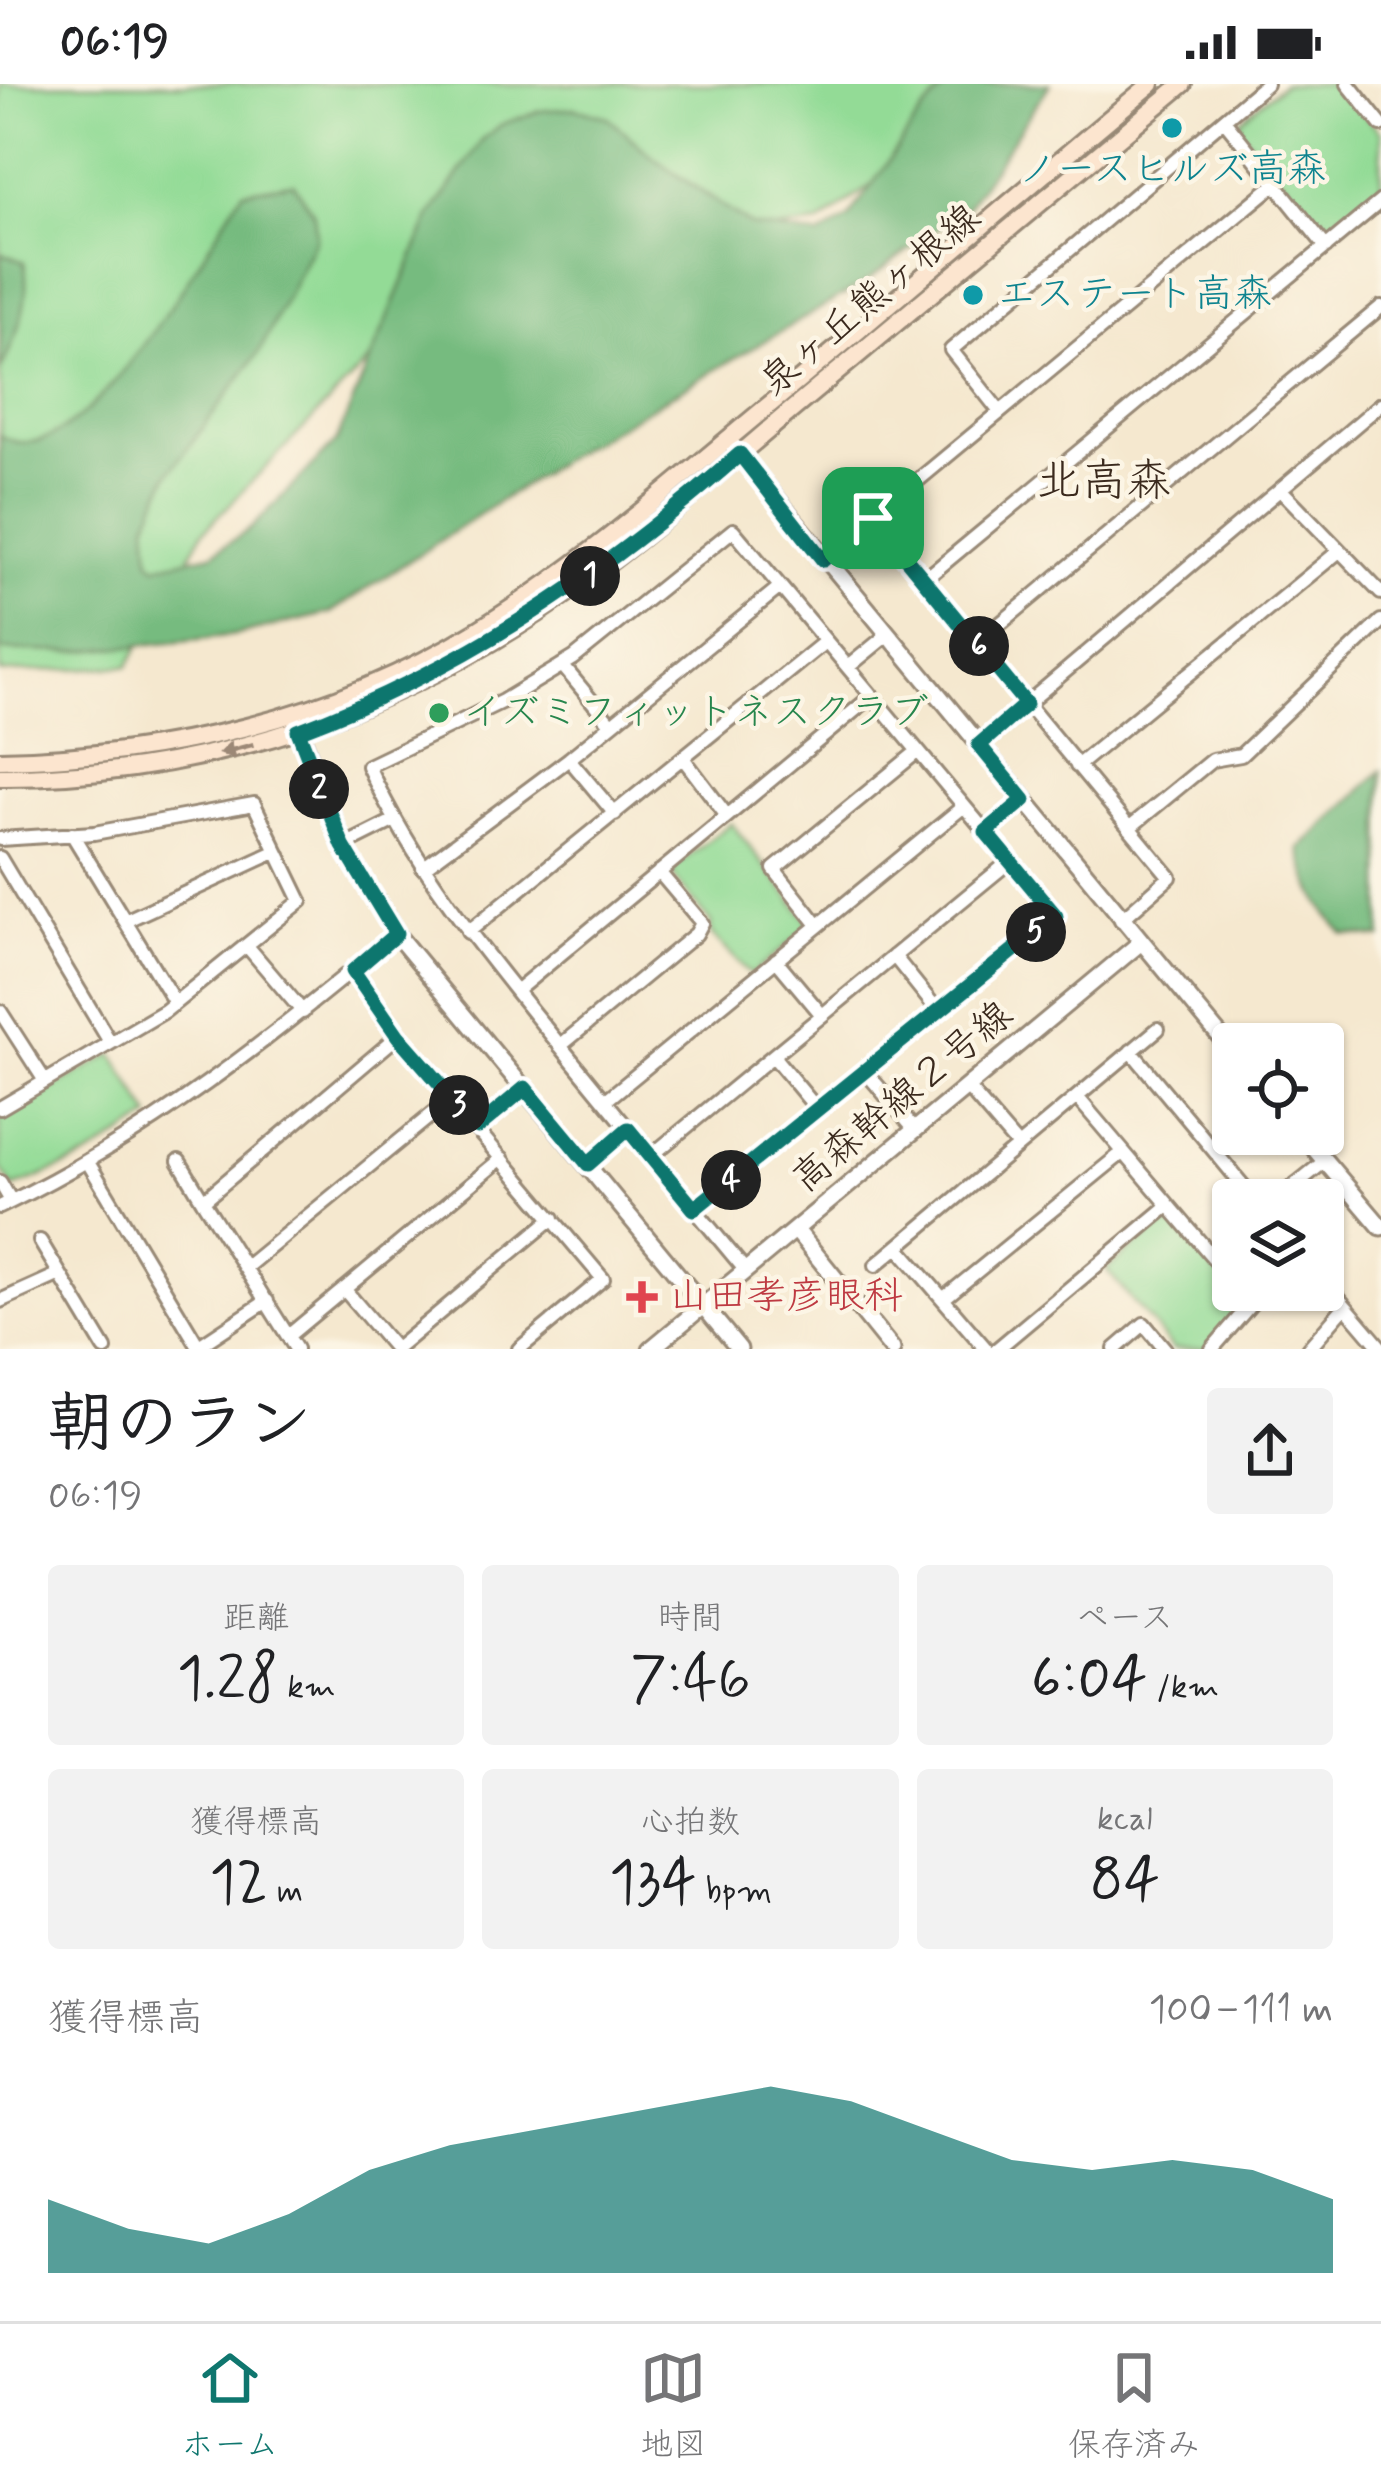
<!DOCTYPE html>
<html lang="ja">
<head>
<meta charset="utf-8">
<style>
	body { margin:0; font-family:Mynerve,"Klee One",sans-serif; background:#f2f2f2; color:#202124; height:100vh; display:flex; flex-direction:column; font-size:45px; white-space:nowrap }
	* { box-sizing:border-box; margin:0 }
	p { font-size:39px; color:#757577 }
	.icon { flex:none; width:66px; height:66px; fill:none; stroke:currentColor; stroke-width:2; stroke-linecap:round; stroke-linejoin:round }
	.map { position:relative; height:1265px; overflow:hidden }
	.details { display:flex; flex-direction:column; background:#fff; flex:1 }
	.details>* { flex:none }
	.buttons { position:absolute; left:1212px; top:939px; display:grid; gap:24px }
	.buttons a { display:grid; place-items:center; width:132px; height:132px; border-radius:12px; background:#fff; box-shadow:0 3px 9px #0004; font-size:60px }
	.pin { position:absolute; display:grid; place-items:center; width:102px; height:102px; color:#fff; margin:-51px; border-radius:24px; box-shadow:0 6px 18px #0006 }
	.km { position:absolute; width:60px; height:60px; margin:-30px; border-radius:50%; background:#222; color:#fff; font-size:33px; line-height:60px; text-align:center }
	.round { display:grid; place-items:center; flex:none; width:126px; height:126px; border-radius:12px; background:#f2f2f2 }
	.overview { display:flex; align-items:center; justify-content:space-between; height:204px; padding:0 48px }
	h1 { font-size:66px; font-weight:600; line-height:90px }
	.metrics { display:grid; grid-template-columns:repeat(3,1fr); gap:18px; height:204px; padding:12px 48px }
	.metrics div { display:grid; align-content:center; border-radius:12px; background:#f2f2f2; text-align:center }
	.metrics b { font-size:60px; font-weight:600 }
	.metrics small { font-size:33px; font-weight:400 }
	.metrics p { font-size:33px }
	.chart { height:336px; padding:24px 48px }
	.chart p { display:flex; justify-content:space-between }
	.chart svg { width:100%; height:216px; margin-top:12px; fill:#0f766e; opacity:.7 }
	.status { display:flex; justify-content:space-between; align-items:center; height:84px; padding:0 60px; background:#fff; direction:ltr }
	.status svg { height:33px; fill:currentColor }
	.menu { display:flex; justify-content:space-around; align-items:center; height:168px; border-top:3px solid #e0e0e0; background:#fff; font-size:33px; color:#757577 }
	.menu a { display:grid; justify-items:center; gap:6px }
	.menu .on { color:#0f766e }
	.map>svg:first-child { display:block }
	.green { fill:#93db96; stroke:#67825a; stroke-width:3 }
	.forest { fill:#76bb7f; stroke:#58724e; stroke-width:3 }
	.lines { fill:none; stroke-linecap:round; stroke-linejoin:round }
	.minor-casing { stroke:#988976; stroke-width:18 }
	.tertiary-casing { stroke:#988976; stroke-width:21 }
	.secondary-casing { stroke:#988976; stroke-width:22 }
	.minor { stroke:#fff; stroke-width:12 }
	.tertiary { stroke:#fff; stroke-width:15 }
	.secondary { stroke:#fce5cf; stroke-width:16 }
	.oneway { fill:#9c8876 }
	.route-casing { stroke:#fff; stroke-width:24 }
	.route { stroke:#0f766e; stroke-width:15 }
	.culture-dot { fill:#0f9aa8; stroke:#fcf5e5; stroke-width:4.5 }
	.leisure-dot { fill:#2e9e5b; stroke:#fcf5e5; stroke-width:4.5 }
	.health-dot { fill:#e0444e; stroke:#fcf5e5; stroke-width:4.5 }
	.labels { text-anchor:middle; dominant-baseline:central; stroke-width:9; stroke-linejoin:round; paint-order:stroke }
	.culture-label { font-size:39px; fill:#0d838f; stroke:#fcf5e5 }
	.street-label { font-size:39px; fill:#3b2a1e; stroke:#fcf5e5 }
	.leisure-label { font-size:39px; fill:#27864d; stroke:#fcf5e5; text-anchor:start }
	.health-label { font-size:39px; fill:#be3a42; stroke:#fcf5e5; text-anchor:start }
	.quarter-label { font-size:45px; fill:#3b2a1e; stroke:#fcf5e5 }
</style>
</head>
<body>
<div class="status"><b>06:19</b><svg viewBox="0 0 49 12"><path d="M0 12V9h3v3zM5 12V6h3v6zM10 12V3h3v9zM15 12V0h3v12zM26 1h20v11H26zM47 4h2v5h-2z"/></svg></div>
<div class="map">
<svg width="1381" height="1265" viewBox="0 0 1381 1265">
	<rect width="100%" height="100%" fill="#fcf5e5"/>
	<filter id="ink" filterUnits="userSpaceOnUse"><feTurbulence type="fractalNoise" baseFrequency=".00833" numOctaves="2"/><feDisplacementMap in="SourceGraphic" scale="24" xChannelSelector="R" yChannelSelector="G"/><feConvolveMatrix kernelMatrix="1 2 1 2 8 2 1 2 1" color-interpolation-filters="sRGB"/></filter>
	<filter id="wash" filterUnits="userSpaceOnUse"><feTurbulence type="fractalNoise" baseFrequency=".004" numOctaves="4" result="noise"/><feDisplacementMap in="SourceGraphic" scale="48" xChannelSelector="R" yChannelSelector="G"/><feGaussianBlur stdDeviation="2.7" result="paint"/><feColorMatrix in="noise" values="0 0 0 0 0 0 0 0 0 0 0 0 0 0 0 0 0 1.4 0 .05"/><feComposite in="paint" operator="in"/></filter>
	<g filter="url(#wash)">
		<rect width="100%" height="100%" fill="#f5e8cf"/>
		<!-- green -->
		<path class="green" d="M 0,0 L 968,0 L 917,67 L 819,140 L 658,160 L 483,159 L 203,448 L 128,582 L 0,589 Z
			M 1283,0 L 1339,0 L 1381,49 L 1381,111 L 1339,146 L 1323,143 L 1240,46 L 1240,36 Z
			M 731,739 L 807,835 L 807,845 L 751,891 L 711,850 L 711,839 L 674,793 L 673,784 Z
			M 113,970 L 151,1033 L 86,1074 L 13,1104 L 0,1083 L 0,1034 Z
			M 1174,1140 L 1242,1215 L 1242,1223 L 1207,1265 L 1173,1265 L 1106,1185 L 1161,1142 Z"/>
		<!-- forest -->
		<path class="forest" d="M 949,0 L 1050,0 L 967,123 L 864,199 L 571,370 L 330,529 L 236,551 L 75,568 L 0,566 L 0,351 C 79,404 207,161 243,107 L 293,99 L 314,129 L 316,154 L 260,267 L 168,391 L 147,440 L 150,477 L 156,482 L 212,470 L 250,445 L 336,358 L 430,133 L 483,55 L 502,40 L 539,27 L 575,24 L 607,33 L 655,75 L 751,142 L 819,152 L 849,134 L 922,29 Z
			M 1,169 L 24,178 C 32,215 16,254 0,287 Z
			M 1381,687 L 1381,854 L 1344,850 C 1318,822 1308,801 1300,765 Z"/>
	</g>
	<g filter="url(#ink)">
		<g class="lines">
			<!-- minor casing -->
			<g class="minor-casing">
				<path id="minor" d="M 1348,0 L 1381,41
					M 1224,36 L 1326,163
					M 1000,328 L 951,266 L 1266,0
					M 1282,407 L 1381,509
					M 873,434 L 1170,793 L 1121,836
					M 823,475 L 1275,100
					M 925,495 L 1381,117
					M 977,559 L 1381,223
					M 562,581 L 611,640
					M 848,583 L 887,551
					M 978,661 L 1381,320
					M 683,674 L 727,732
					M 569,675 L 615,730
					M 1077,682 L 1338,468
					M 1129,744 L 1212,676 L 1241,671 L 1381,537
					M 986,748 L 1024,716
					M 72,750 L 175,919
					M 0,755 L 94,749 L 254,720 L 301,817 L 165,927 L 0,1024
					M 343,762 L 393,737
					M 0,774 L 110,958
					M 423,784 L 569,675 L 780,503
					M 125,837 L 273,769
					M 818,841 L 774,785 L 918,667
					M 468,848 L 826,557
					M 247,862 L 303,928
					M 894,872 L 938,927
					M 776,876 L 822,931
					M 353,887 L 398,952
					M 516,907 L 872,612
					M 0,927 L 45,997
					M 560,962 L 696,850 L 702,839 L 659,788
					M 1131,967 L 1255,1116
					M 773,972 L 817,1025
					M 865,987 L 915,1046
					M 967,1003 L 1018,1062
					M 1077,1013 L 1233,1197
					M 605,1017 L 964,722
					M 478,1043 L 525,1004
					M 651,1072 L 1010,777
					M 179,1077 L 203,1117
					M 89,1080 L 200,1265
					M 588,1080 L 629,1045
					M 0,1098 L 11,1117
					M 1276,1116 L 1325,1077
					M 0,1123 C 155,1048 265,958 396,850
					M 694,1125 L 1056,832 L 733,446 L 574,574 L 503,617 L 368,682 C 414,783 483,867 553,953 C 617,1032 681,1109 746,1187
					M 40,1157 L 105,1265
					M 898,1163 L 986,1265
					M 876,1181 L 1158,945
					M 246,1183 L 452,1014
					M 1323,1196 L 1381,1264
					M 344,1205 L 395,1265
					M 943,1215 L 1122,1069
					M 0,1217 L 60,1190
					M 288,1252 L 502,1074
					M 199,1262 L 267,1217
					M 296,1265 L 203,1117 L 398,952 L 603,1195 L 519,1265
					M 396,1265 L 553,1134
					M 997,1265 L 1168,1122
					M 1115,1265 L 1144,1240 L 1165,1265
					M 1212,1265 L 1263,1206
					M 1308,1265 L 1345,1222"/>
			</g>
			<!-- tertiary casing -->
			<g class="tertiary-casing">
				<path id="tertiary" d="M 733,362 L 1233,968
					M 295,635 L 343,762 L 396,850 L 739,1265
					M 1302,1050 L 1381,1143
					M 796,1146 L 892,1265
					M 651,1265 L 1140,859"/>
			</g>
			<!-- secondary casing -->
			<g class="secondary-casing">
				<path id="secondary" d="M 0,676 C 164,673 335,634 476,547 C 579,484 670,403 763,326 C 893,219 1021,108 1151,0
					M 0,693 C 211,694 414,622 583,498 C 659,443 728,379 800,319 C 928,213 1056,107 1183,0"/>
			</g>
			<!-- minor -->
			<use href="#minor" class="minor"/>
			<!-- tertiary -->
			<use href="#tertiary" class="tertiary"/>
			<!-- secondary -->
			<use href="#secondary" class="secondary"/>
		</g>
		<!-- one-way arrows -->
		<defs><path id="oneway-solid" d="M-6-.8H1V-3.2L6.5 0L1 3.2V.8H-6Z" transform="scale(3)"/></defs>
		<use class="oneway" href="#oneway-solid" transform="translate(236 665) rotate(165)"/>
	</g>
	<g class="lines" filter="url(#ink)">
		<!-- route casing -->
		<g class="route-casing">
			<path id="route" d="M 740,370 L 823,476 L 873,434 L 1026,620 L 979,661 L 1024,716 L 986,748 L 1056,832 L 694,1125 L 628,1045 L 588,1080 L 525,1004 L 478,1043 L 398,952 L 353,887 L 396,850 L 343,762 L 298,647 C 466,584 606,488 740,370 Z"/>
		</g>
		<!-- route -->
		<use href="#route" class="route"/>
	</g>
	<!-- markers -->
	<g class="culture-dot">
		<circle cx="1172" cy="44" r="12"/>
		<circle cx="973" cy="211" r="12"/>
	</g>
	<circle class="leisure-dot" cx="439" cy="629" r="12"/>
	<path class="health-dot" d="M636 1195h12v12h12v12h-12v12h-12v-12h-12v-12h12z"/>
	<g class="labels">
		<!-- culture labels -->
		<g class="culture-label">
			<text x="1172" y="86">ノースヒルズ高森</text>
			<text x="997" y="211" text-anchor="start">エステート高森</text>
		</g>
		<!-- street labels -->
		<g class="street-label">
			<text transform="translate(871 217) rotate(-40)">泉ヶ丘熊ヶ根線</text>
			<text transform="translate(903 1014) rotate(-40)">高森幹線２号線</text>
		</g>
		<!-- leisure labels -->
		<g class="leisure-label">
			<text x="463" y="629">イズミフィットネスクラブ</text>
		</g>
		<!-- health labels -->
		<g class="health-label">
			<text x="669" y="1213">山田孝彦眼科</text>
		</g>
		<!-- quarter labels -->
		<g class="quarter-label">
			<text x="1104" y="398">北高森</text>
		</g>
	</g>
</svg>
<div class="buttons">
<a><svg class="icon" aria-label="locate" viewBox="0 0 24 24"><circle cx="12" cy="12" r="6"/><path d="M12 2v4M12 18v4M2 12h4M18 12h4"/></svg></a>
<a><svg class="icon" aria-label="layers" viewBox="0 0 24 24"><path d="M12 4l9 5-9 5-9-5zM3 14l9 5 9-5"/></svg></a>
</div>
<div class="pin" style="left:873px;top:434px;background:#1e9e55"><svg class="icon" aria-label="arrive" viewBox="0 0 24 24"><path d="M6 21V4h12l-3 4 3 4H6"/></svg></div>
<b class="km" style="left:590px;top:492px">1</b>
<b class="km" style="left:319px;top:705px">2</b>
<b class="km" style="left:459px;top:1021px">3</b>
<b class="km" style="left:731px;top:1096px">4</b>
<b class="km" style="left:1036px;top:848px">5</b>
<b class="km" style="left:979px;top:562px">6</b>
</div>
<section class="details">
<div class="overview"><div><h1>朝のラン</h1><p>06:19</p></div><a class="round"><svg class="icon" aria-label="share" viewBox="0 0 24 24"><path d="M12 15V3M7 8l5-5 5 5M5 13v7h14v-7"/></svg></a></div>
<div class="metrics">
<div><p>距離</p><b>1.28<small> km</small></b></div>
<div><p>時間</p><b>7:46</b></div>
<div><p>ペース</p><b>6:04<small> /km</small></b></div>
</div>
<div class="metrics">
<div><p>獲得標高</p><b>12<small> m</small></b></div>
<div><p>心拍数</p><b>134<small> bpm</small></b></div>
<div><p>kcal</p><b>84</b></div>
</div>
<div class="chart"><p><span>獲得標高</span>100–111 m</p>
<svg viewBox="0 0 160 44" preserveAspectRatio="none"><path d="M0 44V29L10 35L20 38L30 32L40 23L50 18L60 15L70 12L80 9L90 6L100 9L110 15L120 21L130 23L140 21L150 23L160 29V44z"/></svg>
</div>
</section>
<nav class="menu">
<a class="on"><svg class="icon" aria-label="home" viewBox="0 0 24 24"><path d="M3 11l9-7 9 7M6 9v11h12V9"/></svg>ホーム</a>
<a><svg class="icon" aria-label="map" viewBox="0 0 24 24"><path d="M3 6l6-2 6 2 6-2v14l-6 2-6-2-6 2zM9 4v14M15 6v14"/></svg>地図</a>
<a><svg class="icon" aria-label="saved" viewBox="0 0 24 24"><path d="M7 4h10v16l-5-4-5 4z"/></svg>保存済み</a>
</nav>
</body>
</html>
